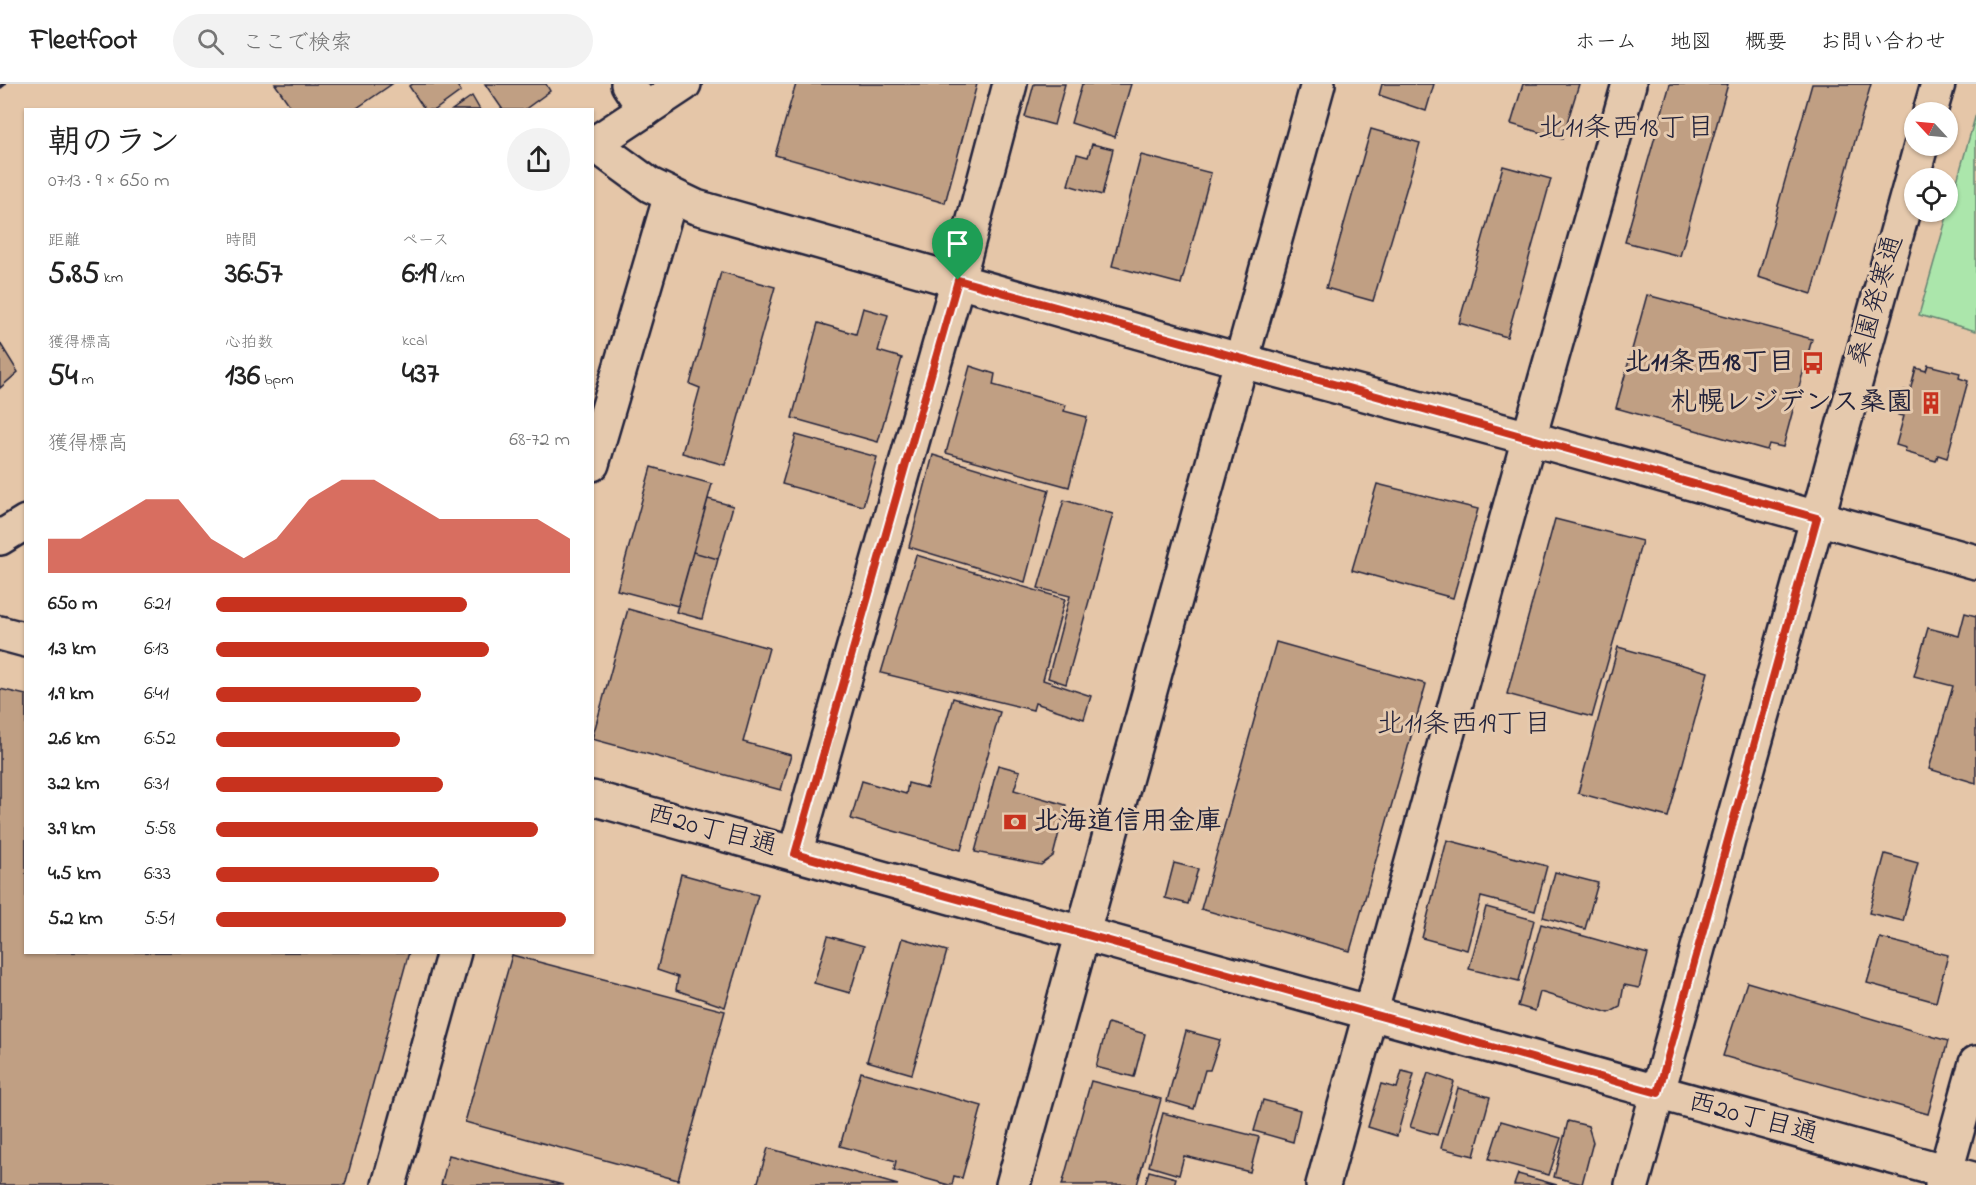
<!DOCTYPE html>
<html lang="ja">
<head>
<meta charset="utf-8">
<style>
	body { margin:0; font-family:"Indie Flower","Klee One",sans-serif; background:#f2f2f2; color:#222; height:100vh; display:flex; flex-direction:column; font-size:22px; white-space:nowrap }
	* { box-sizing:border-box; margin:0 }
	p { font-size:20px; color:#767676 }
	.icon { flex:none; width:33px; height:33px; fill:none; stroke:currentColor; stroke-width:2; stroke-linecap:round; stroke-linejoin:round }
	.map { position:relative; flex:1; overflow:hidden }
	.side { position:absolute; left:24px; top:24px; width:570px; height:846px; display:flex; flex-direction:column; background:#fff; border-radius:0px; box-shadow:0 2px 4px #0004 }
	.side>* { flex:none }
	.needle { width:39px; rotate:296deg }
	.buttons { position:absolute; left:1904px; top:18px; display:grid; gap:12px }
	.buttons a { display:grid; place-items:center; width:54px; height:54px; border-radius:50%; background:#fff; box-shadow:0 2px 4px #0004; font-size:30px }
	.pin { position:absolute; display:grid; place-items:center; width:51px; height:51px; color:#fff; margin:-62px -26px; border-radius:50% 50% 50% 0; rotate:-45deg; box-shadow:0 0 6px #0007 }
	.pin .icon { rotate:45deg }
	.round { display:grid; place-items:center; flex:none; width:63px; height:63px; border-radius:32px; background:#f2f2f2 }
	.headline { display:flex; align-items:center; justify-content:space-between; height:102px; padding:0 24px }
	h1 { font-size:33px; font-weight:700; line-height:45px }
	.figures { display:grid; grid-template-columns:repeat(3,1fr); gap:9px; height:102px; padding:6px 24px }
	.figures div { display:grid; align-content:center }
	.figures b { font-size:30px; font-weight:700 }
	.figures small { font-size:16px; font-weight:400 }
	.figures p { font-size:16px }
	.chart { height:168px; padding:12px 24px }
	.chart p { display:flex; justify-content:space-between }
	.chart svg { width:100%; height:108px; margin-top:6px; fill:#c8321e; opacity:.7 }
	ul { padding:0 24px; list-style:none; font-size:20px }
	li { display:grid; grid-template-columns:96px 72px 1fr; align-items:center; height:45px }
	li i { height:15px; border-radius:8px; background:#c8321e }
	header { display:flex; align-items:center; gap:36px; box-sizing:border-box; height:84px; padding:0 30px; background:#fff; border-bottom:2px solid #e0e0e0 }
	header strong { font-size:28px }
	nav { display:flex; gap:33px; margin-inline-start:auto; font-size:21px }
	.search { width:420px; height:54px; background:#f2f2f2; display:flex; align-items:center; gap:15px; box-sizing:border-box; padding:0 21px; border-radius:33px; color:#767676; font-size:22px }
	.map>svg:first-child { display:block }
	.green { fill:#abe6ab; stroke:#668473; stroke-width:1.5 }
	.building { fill:#c09f83; stroke:#22223b; stroke-width:1.5 }
	.lines { fill:none; stroke-linecap:round; stroke-linejoin:round }
	.minor-casing { stroke:#22223b; stroke-width:38 }
	.tertiary-casing { stroke:#22223b; stroke-width:38 }
	.minor { stroke:#e5c9ad; stroke-width:33 }
	.tertiary { stroke:#e5c9ad; stroke-width:33 }
	.rail { stroke:#22223b; stroke-width:4.5 }
	.route-casing { stroke:#fff; stroke-width:12 }
	.route { stroke:#c8321e; stroke-width:8 }
	.labels { text-anchor:middle; dominant-baseline:central; stroke-width:6; stroke-linejoin:round; paint-order:stroke }
	.street-label { font-size:27px; fill:#22223b; stroke:#e5c9ad }
	.poi-label { font-size:27px; font-weight:bold; fill:#22223b; stroke:#e5c9ad; text-anchor:end }
	.neighbourhood-label { font-size:28px; fill:#22223b; stroke:#e5c9ad }
</style>
</head>
<body>
<header>
<strong>Fleetfoot</strong>
<div class="search"><svg class="icon" aria-label="search" viewBox="0 0 24 24"><circle cx="10" cy="10" r="6"/><path d="M15 15l6 6"/></svg>ここで検索</div>
<nav><a>ホーム</a><a>地図</a><a>概要</a><a>お問い合わせ</a></nav>
</header>
<div class="map">
<svg width="1976" height="1101" viewBox="0 0 1976 1101">
	<rect width="100%" height="100%" fill="#e5c6a8"/>
	<filter id="ink" filterUnits="userSpaceOnUse"><feTurbulence type="fractalNoise" baseFrequency=".0167" numOctaves="2"/><feDisplacementMap in="SourceGraphic" scale="12" xChannelSelector="R" yChannelSelector="G"/><feConvolveMatrix kernelMatrix="1 2 1 2 8 2 1 2 1" color-interpolation-filters="sRGB"/></filter>
	<g filter="url(#ink)">
		<!-- green -->
		<path class="green" d="M 1976,30 L 1976,247 L 1919,231 Z"/>
		<!-- building -->
		<path class="building" d="M 275,0 L 392,0 L 354,26 L 293,26 Z
			M 413,0 L 456,0 L 461,7 L 435,26 L 425,26 L 409,2 Z
			M 485,0 L 546,0 L 550,7 L 524,26 L 503,26 Z
			M 796,0 L 977,0 L 945,119 L 775,71 Z
			M 1034,0 L 1065,0 L 1054,41 L 1025,33 Z
			M 1082,0 L 1131,0 L 1115,53 L 1071,39 Z
			M 1382,0 L 1434,0 L 1426,27 L 1379,11 Z
			M 1523,0 L 1579,0 L 1562,55 L 1511,40 Z
			M 1670,0 L 1728,0 L 1680,172 L 1625,158 Z
			M 1812,0 L 1871,0 L 1812,210 L 1758,193 Z
			M 472,12 L 480,26 L 452,26 Z
			M 1371,45 L 1420,59 L 1373,217 L 1326,204 Z
			M 1092,60 L 1113,65 L 1102,111 L 1068,101 L 1077,70 L 1088,73 Z
			M 1141,71 L 1211,89 L 1181,200 L 1112,182 Z
			M 1503,82 L 1551,95 L 1507,253 L 1459,239 Z
			M 721,188 L 775,203 L 725,381 L 682,369 L 700,304 L 690,300 Z
			M 1647,211 L 1812,255 L 1783,363 L 1769,360 L 1767,366 L 1616,324 Z
			M 863,224 L 888,231 L 878,267 L 902,274 L 878,358 L 792,334 L 818,239 L 856,250 Z
			M 0,259 L 18,288 L 0,304 Z
			M 1928,281 L 1960,289 L 1959,294 L 1968,297 L 1947,374 L 1938,371 L 1936,377 L 1905,368 L 1906,364 L 1896,361 L 1904,332 L 1898,331 L 1904,306 L 1910,307 L 1916,284 L 1926,287 Z
			M 970,282 L 995,290 L 993,301 L 1066,321 L 1064,327 L 1087,333 L 1069,403 L 946,369 Z
			M 796,351 L 877,373 L 863,422 L 782,400 Z
			M 933,371 L 1049,406 L 1025,498 L 909,463 Z
			M 651,383 L 712,400 L 678,522 L 617,506 Z
			M 1377,400 L 1478,425 L 1453,514 L 1352,486 Z
			M 708,415 L 733,422 L 718,475 L 693,468 Z
			M 1064,416 L 1113,430 L 1066,600 L 1048,594 L 1070,512 L 1038,504 Z
			M 1555,435 L 1642,457 L 1592,633 L 1507,610 Z
			M 693,468 L 718,475 L 702,535 L 676,528 Z
			M 916,471 L 1065,515 L 1043,596 L 1091,612 L 1084,635 L 1035,619 L 1033,626 L 881,589 Z
			M 628,525 L 769,564 L 743,658 L 791,671 L 781,706 L 592,655 Z
			M 1965,529 L 1976,532 L 1976,699 L 1929,685 L 1953,602 L 1914,592 L 1928,544 L 1959,552 Z
			M 1276,558 L 1426,600 L 1350,867 L 1201,825 Z
			M 1618,563 L 1708,588 L 1668,733 L 1578,709 Z
			M 0,605 L 26,611 L 26,868 L 409,868 L 345,1101 L 0,1101 Z
			M 953,614 L 1000,628 L 961,766 L 851,735 L 862,697 L 906,710 L 908,699 L 927,704 Z
			M 998,681 L 1020,687 L 1014,706 L 1066,721 L 1053,772 L 1041,781 L 975,768 Z
			M 1447,756 L 1547,782 L 1535,827 L 1481,813 L 1467,866 L 1422,854 Z
			M 1885,770 L 1918,779 L 1903,837 L 1869,829 Z
			M 1174,779 L 1198,785 L 1188,820 L 1165,814 Z
			M 1555,788 L 1598,799 L 1585,845 L 1543,833 Z
			M 681,790 L 758,811 L 725,923 L 676,906 L 678,893 L 657,886 Z
			M 1486,823 L 1534,836 L 1519,897 L 1469,885 Z
			M 1541,840 L 1648,870 L 1639,904 L 1624,901 L 1620,923 L 1609,929 L 1540,908 L 1535,927 L 1518,922 Z
			M 828,852 L 864,862 L 850,909 L 814,899 Z
			M 902,854 L 947,867 L 912,990 L 867,977 Z
			M 1880,854 L 1948,871 L 1936,918 L 1867,899 Z
			M 512,871 L 725,927 L 678,1096 L 465,1038 Z
			M 1747,898 L 1948,957 L 1928,1030 L 1723,972 Z
			M 1108,939 L 1145,950 L 1134,993 L 1096,983 Z
			M 1186,947 L 1220,956 L 1210,986 L 1205,986 L 1194,1025 L 1167,1017 Z
			M 1402,987 L 1414,990 L 1397,1052 L 1368,1043 L 1381,1000 L 1397,1004 Z
			M 861,988 L 982,1022 L 962,1094 L 954,1092 L 952,1101 L 949,1101 L 894,1086 L 896,1077 L 840,1062 Z
			M 1428,989 L 1454,998 L 1437,1051 L 1410,1043 Z
			M 1091,997 L 1161,1015 L 1137,1101 L 1062,1101 Z
			M 1458,1004 L 1490,1013 L 1474,1072 L 1441,1064 Z
			M 1263,1016 L 1300,1026 L 1293,1058 L 1254,1047 Z
			M 1163,1029 L 1259,1053 L 1250,1088 L 1184,1072 L 1179,1091 L 1149,1082 Z
			M 1501,1037 L 1561,1054 L 1549,1091 L 1489,1075 Z
			M 1568,1037 L 1588,1042 L 1593,1058 L 1582,1100 L 1554,1093 Z
			M 768,1064 L 898,1101 L 757,1101 Z
			M 449,1071 L 563,1101 L 441,1101 Z
			M 1149,1087 L 1176,1094 L 1174,1101 L 1145,1101 Z
			M 1518,1090 L 1557,1101 L 1514,1101 Z"/>
		<g class="lines">
			<!-- minor casing -->
			<g class="minor-casing">
				<path id="minor" d="M 628,0 L 645,26
					M 594,60 L 650,101 L 696,123 L 1242,277 L 1529,354 L 1976,478
					M 592,380 L 671,111
					M 795,770 L 958,196 L 1010,0
					M 389,1101 L 454,868
					M 1013,1101 L 1318,0
					M 1323,1101 L 1529,354 L 1629,0
					M 1942,1101 L 1976,979"/>
			</g>
			<!-- tertiary casing -->
			<g class="tertiary-casing">
				<path id="tertiary" d="M 1930,28 L 1938,0
					M 592,61 L 684,0
					M 0,454 L 26,438
					M 0,549 L 26,556
					M 592,714 L 1976,1096
					M 1632,1101 L 1921,62"/>
			</g>
			<!-- minor -->
			<use href="#minor" class="minor"/>
			<!-- tertiary -->
			<use href="#tertiary" class="tertiary"/>
			<!-- rail -->
			<path class="rail" d="M 0,3 L 4,0"/>
		</g>
	</g>
	<g class="lines" filter="url(#ink)">
		<!-- route casing -->
		<g class="route-casing">
			<path id="route" d="M 958,196 C 1244,277 1531,353 1817,434 L 1658,1009 L 795,770 Z"/>
		</g>
		<!-- route -->
		<use href="#route" class="route"/>
	</g>
	<!-- icons -->
	<defs>
		<g id="bus-bare" transform="scale(1.8)"><path d="M-5-6H5V4H4V6H2V4H-2V6H-4V4H-5ZM-3.5-4V0h7V-4ZM-3.5 1.2v1.5H-2V1.2ZM2 1.2v1.5H3.5V1.2Z" fill="#c8321e" stroke="#e5c9ad" stroke-width="2.5" paint-order="stroke"/></g>
		<g id="building-bare" transform="scale(1.8)"><path d="M-4-6H4V6H1V3H-1V6H-4ZM-2.5-4.3h1.7v1.8h-1.7ZM.8-4.3h1.7v1.8H.8ZM-2.5-1h1.7V.8h-1.7ZM.8-1h1.7V.8H.8Z" fill="#c8321e" stroke="#e5c9ad" stroke-width="2.5" paint-order="stroke"/></g>
		<g id="bank-bare" transform="scale(1.8)"><path d="M-6-4H6V4H-6ZM0-2.3a2.3 2.3 0 1 0 0 4.6a2.3 2.3 0 1 0 0-4.6Z" fill="#c8321e" stroke="#e5c9ad" stroke-width="2.5" paint-order="stroke"/></g>
	</defs>
	<g fill-rule="evenodd">
		<use href="#bus-bare" x="1813" y="279"/>
		<use href="#building-bare" x="1931" y="319"/>
		<use href="#bank-bare" x="1015" y="738"/>
	</g>
	<g class="labels">
		<!-- street labels -->
		<g class="street-label">
			<text transform="translate(1877 217) rotate(-74)">桑園発寒通</text>
			<text transform="translate(712 747) rotate(15)">西20丁目通</text>
			<text transform="translate(1753 1035) rotate(15)">西20丁目通</text>
		</g>
		<!-- poi labels -->
		<g class="poi-label">
			<text x="1795" y="279">北11条西18丁目</text>
			<text x="1913" y="319">札幌レジデンス桑園</text>
			<text x="1033" y="738" text-anchor="start">北海道信用金庫</text>
		</g>
		<!-- neighbourhood labels -->
		<g class="neighbourhood-label">
			<text x="1626" y="45">北11条西18丁目</text>
			<text x="1464" y="641">北11条西19丁目</text>
		</g>
	</g>
</svg>
<div class="buttons">
<a><svg class="needle" viewBox="-14 -14 28 28"><path d="M0-13l5 13h-10z" fill="#e53935"/><path d="M0 13l5-13h-10z" fill="#767676"/></svg></a>
<a><svg class="icon" aria-label="locate" viewBox="0 0 24 24"><circle cx="12" cy="12" r="6"/><path d="M12 2v4M12 18v4M2 12h4M18 12h4"/></svg></a>
</div>
<div class="pin" style="left:958px;top:196px;background:#1e9e55"><svg class="icon" aria-label="arrive" viewBox="0 0 24 24"><path d="M6 21V4h12l-3 4 3 4H6"/></svg></div>
<section class="side">
<div class="headline"><div><h1>朝のラン</h1><p>07:13 · 9 × 650 m</p></div><a class="round"><svg class="icon" aria-label="share" viewBox="0 0 24 24"><path d="M12 15V3M7 8l5-5 5 5M5 13v7h14v-7"/></svg></a></div>
<div class="figures">
<div><p>距離</p><b>5.85<small> km</small></b></div>
<div><p>時間</p><b>36:57</b></div>
<div><p>ペース</p><b>6:19<small> /km</small></b></div>
</div>
<div class="figures">
<div><p>獲得標高</p><b>54<small> m</small></b></div>
<div><p>心拍数</p><b>136<small> bpm</small></b></div>
<div><p>kcal</p><b>437</b></div>
</div>
<div class="chart"><p><span>獲得標高</span>68–72 m</p>
<svg viewBox="0 0 160 44" preserveAspectRatio="none"><path d="M0 44V30L10 30L20 22L30 14L40 14L50 30L60 38L70 30L80 14L90 6L100 6L110 14L120 22L130 22L140 22L150 22L160 30V44z"/></svg>
</div>
<ul>
<li><b>650 m</b>6:21<i style="width:71%"></i></li>
<li><b>1.3 km</b>6:13<i style="width:77%"></i></li>
<li><b>1.9 km</b>6:41<i style="width:58%"></i></li>
<li><b>2.6 km</b>6:52<i style="width:52%"></i></li>
<li><b>3.2 km</b>6:31<i style="width:64%"></i></li>
<li><b>3.9 km</b>5:58<i style="width:91%"></i></li>
<li><b>4.5 km</b>6:33<i style="width:63%"></i></li>
<li><b>5.2 km</b>5:51<i style="width:99%"></i></li>
</ul>
</section>
</div>
</body>
</html>
